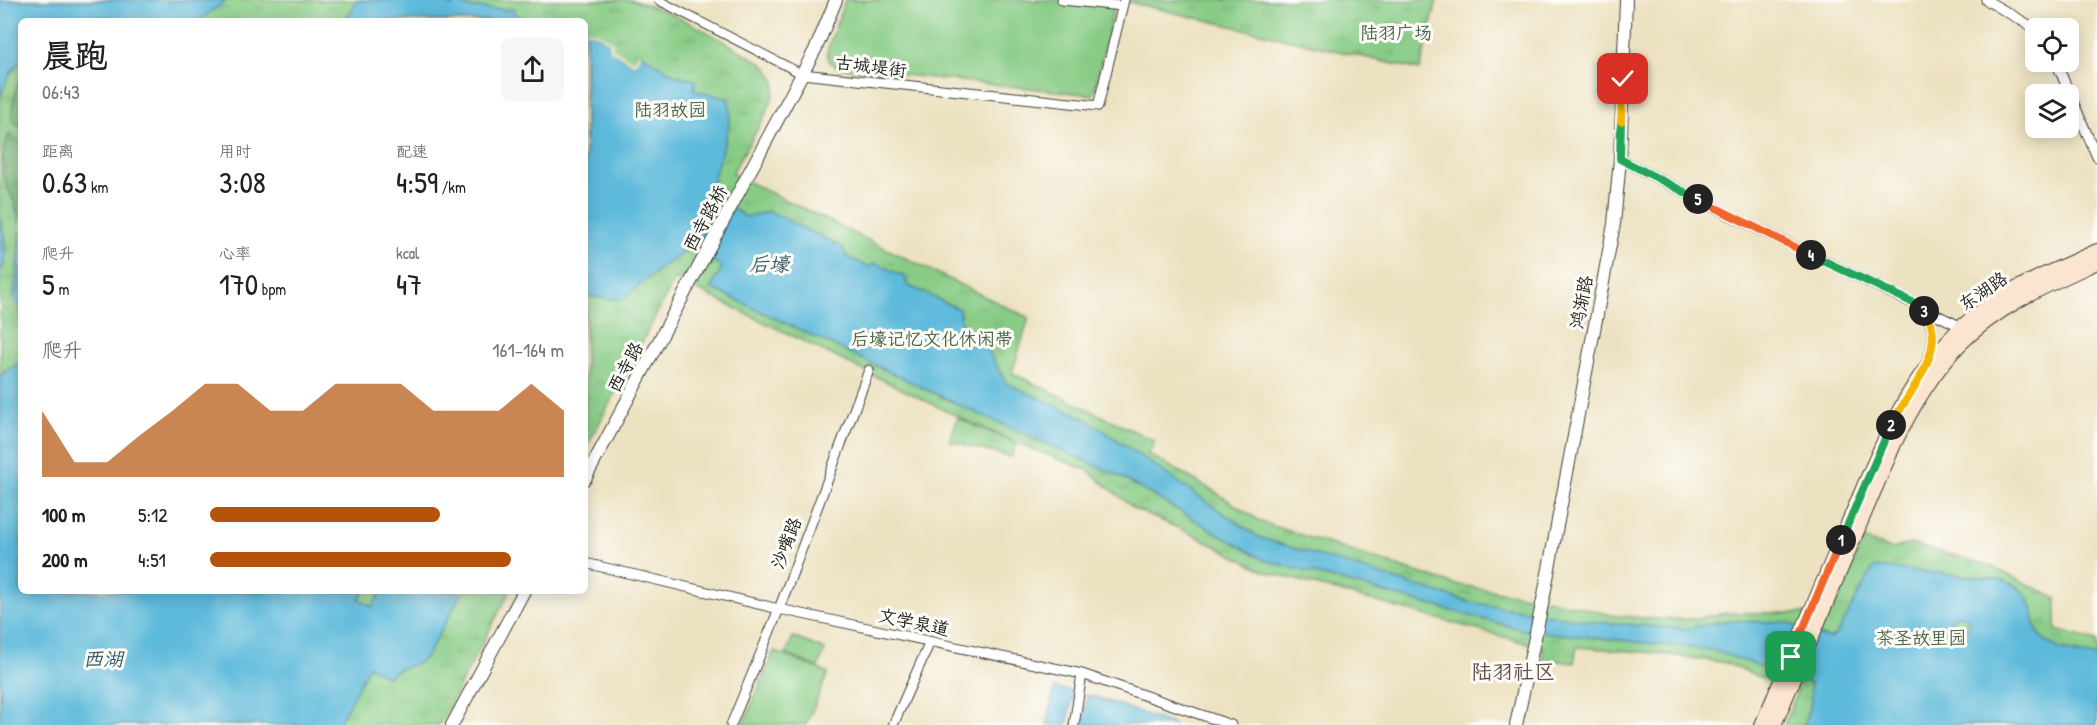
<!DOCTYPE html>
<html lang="zh">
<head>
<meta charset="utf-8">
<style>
	body { margin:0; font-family:"Patrick Hand","LXGW WenKai TC",sans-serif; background:#f6f6f6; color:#202124; height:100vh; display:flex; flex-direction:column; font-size:22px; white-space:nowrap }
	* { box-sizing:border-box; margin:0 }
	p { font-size:20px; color:#757577 }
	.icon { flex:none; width:33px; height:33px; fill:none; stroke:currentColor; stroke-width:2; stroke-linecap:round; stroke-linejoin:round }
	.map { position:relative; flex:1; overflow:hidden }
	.side { position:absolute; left:18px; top:18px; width:570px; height:576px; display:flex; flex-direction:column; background:#fff; border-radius:9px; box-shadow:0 3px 15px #0003 }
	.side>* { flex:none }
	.controls { position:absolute; left:2025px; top:18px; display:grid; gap:12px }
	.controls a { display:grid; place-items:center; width:54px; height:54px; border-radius:9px; background:#fff; box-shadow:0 3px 15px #0003; font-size:30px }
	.pin { position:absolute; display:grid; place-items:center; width:51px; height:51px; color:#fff; margin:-26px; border-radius:12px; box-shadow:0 3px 9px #0006 }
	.km { position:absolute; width:30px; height:30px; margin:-15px; border-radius:50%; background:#222; color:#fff; font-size:16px; line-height:30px; text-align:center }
	.round { display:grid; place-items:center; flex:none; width:63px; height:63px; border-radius:9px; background:#f6f6f6 }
	.head { display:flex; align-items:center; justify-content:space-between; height:102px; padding:0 24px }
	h1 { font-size:33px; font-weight:600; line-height:45px }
	.stats { display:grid; grid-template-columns:repeat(3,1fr); gap:9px; height:102px; padding:6px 24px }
	.stats div { display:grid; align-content:center }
	.stats b { font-size:30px; font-weight:600 }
	.stats small { font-size:16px; font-weight:400 }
	.stats p { font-size:16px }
	.chart { height:168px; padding:12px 24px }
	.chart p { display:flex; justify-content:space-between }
	.chart svg { width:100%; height:108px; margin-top:6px; fill:#b45309; opacity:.7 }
	ul { padding:0 24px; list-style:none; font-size:20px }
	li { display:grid; grid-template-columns:96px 72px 1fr; align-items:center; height:45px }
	li i { height:15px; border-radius:8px; background:#b45309 }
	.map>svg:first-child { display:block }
	.grass { fill:url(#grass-tufts); stroke:#527451; stroke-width:1.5 }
	.forest { fill:url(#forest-crowns); stroke:#456648; stroke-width:1.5 }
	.pitch { fill:#88cc86; stroke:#527451; stroke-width:1.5 }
	.water { fill:#5dbadb; stroke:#3c6b7c; stroke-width:1.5; fill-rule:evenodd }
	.pier { fill:#ece1c0 }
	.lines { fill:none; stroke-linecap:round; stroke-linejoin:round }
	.pedestrian-casing { stroke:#3b3a35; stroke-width:10 }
	.minor-casing { stroke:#3b3a35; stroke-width:11 }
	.tertiary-casing { stroke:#3b3a35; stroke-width:14 }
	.secondary-casing { stroke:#3b3a35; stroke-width:16 }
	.pedestrian { stroke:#fff; stroke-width:8 }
	.minor { stroke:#fff; stroke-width:9 }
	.tertiary { stroke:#fff; stroke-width:12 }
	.secondary { stroke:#fce5d0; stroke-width:14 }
	.split-1-casing { stroke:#fff; stroke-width:12 }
	.split-2-casing { stroke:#fff; stroke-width:12 }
	.split-3-casing { stroke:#fff; stroke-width:12 }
	.split-4-casing { stroke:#fff; stroke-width:12 }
	.split-5-casing { stroke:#fff; stroke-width:12 }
	.split-6-casing { stroke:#fff; stroke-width:12 }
	.split-7-casing { stroke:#fff; stroke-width:12 }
	.split-1 { stroke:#f0652b; stroke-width:8 }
	.split-2 { stroke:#22a559; stroke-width:8 }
	.split-3 { stroke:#f5b400; stroke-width:8 }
	.split-4 { stroke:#22a559; stroke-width:8 }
	.split-5 { stroke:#f0652b; stroke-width:8 }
	.split-6 { stroke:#22a559; stroke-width:8 }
	.split-7 { stroke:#f5b400; stroke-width:8 }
	.labels { text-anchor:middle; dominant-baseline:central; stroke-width:6; stroke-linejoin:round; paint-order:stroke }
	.park-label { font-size:18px; fill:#476246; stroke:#fdfcf7 }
	.street-label { font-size:18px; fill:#1c1c1c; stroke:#fdfcf7 }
	.water-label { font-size:20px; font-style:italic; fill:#365b68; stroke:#fdfcf7 }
	.quarter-label { font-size:21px; fill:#604d42; stroke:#fdfcf7 }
</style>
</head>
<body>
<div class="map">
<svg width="2097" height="725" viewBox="0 0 2097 725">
	<defs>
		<pattern id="grass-tufts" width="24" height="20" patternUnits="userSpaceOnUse" patternTransform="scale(1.5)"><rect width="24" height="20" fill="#88cc86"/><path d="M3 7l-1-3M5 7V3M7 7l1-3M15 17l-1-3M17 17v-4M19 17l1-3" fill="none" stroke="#75af73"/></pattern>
		<pattern id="forest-crowns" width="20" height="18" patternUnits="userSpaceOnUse" patternTransform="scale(1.5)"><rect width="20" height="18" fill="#6eb073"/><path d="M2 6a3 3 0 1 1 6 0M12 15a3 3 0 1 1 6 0" fill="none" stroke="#5a8e5e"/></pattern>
	</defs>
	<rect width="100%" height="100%" fill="#fdfcf7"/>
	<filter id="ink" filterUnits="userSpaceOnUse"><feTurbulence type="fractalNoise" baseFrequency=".0167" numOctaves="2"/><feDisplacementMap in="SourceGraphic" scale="12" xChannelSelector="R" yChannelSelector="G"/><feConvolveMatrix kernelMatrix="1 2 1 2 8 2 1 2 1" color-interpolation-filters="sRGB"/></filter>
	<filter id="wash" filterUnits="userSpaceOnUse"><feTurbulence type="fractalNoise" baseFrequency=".008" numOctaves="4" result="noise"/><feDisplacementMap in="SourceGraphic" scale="24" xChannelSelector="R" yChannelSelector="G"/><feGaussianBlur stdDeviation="1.35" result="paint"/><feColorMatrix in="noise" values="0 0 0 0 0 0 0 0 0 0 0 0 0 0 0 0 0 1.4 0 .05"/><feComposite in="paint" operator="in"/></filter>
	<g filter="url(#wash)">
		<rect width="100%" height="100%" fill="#ece1c0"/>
		<!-- grass -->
		<path class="grass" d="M 0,0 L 631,0 C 678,12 721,40 763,64 C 769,69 774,75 775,84 C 778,102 740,155 732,174 L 1029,318 L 1012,373 L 1155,441 L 1148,454 L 1212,490 L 1261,522 L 1453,584 L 1551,600 L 1611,615 L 1657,619 L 1694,619 L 1725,613 L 1832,613 L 1864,539 L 1891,549 L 1912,544 L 1988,565 L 2056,598 L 2056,630 L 2097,641 L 2097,725 L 1784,725 L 1797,692 L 1726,663 L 1656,653 L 1577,647 L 1574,663 L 1542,659 L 1544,648 L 1264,571 L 1194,535 L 1135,509 L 1087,470 L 1017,443 L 959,417 L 675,279 L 585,450 L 585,21 L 21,21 L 21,591 L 510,591 L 439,725 L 0,725 Z
			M 1129,0 L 1437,0 L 1420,70 L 1128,2 Z
			M 958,418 L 1017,444 L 1011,457 L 949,441 Z"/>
		<!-- forest -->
		<path class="forest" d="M 21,77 L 21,126 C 19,125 14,122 13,121 C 9,114 17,84 21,77 Z
			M 9,134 L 21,143 L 21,224 C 16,217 17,210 14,202 C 12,196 8,190 6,184 C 1,170 2,146 9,134 Z"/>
		<!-- pitch -->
		<path class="pitch" d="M 845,0 L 1116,0 L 1093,95 L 838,68 L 829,61 L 827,51 Z
			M 793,637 L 825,650 L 818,667 L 786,654 Z
			M 774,651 L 828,673 L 806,725 L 743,725 Z"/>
		<!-- water -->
		<path class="water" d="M 0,0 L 227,0 L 198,21 L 125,21 L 108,16 L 88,18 L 76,21 L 21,21 L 21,60 L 9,75 L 0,98 Z
			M 357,0 L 442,0 L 452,6 L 455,1 L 471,8 L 515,10 L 514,15 L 539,21 L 343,21 L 351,12 Z
			M 585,32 L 596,34 L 611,43 L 608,48 L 635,65 L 641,54 L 675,75 L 696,80 L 694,90 L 728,99 C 736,116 720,154 715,173 C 713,180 713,189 712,196 L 746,217 L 769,211 L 844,248 L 845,256 L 869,267 L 876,263 L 905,277 L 907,285 L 959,309 L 963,334 L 985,345 L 1006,383 L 1088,420 L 1258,537 L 1469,602 L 1596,622 L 1685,629 L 1724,621 L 1785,622 L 1829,639 L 1836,635 L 1872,570 L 1876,567 L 2000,579 C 2013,583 2027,591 2031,605 C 2035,616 2032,626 2041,636 C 2054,651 2078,654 2097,657 L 2097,725 L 1804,725 L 1811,701 L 1810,683 L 1712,650 L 1523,630 L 1264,560 L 1117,475 L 972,411 L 711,288 L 722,267 L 698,250 L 682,251 L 677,258 L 670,261 L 621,300 L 585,296 ZM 1957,615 L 1963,615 L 1969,621 L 1968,627 L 1961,632 L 1955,631 L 1951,627 L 1952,618 Z
			M 0,217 C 4,234 10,258 0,273 Z
			M 21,229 L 21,314 L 14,298 Z
			M 21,362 L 21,591 L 364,591 L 359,599 L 372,607 L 380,594 L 375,591 L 463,591 L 426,657 C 416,669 399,663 388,677 L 369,666 L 338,725 L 0,725 L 0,378 L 4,372 Z
			M 1054,688 L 1074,691 L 1067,725 L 1047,725 Z
			M 1087,695 L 1099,698 L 1176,725 L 1083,725 Z"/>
		<!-- pier -->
		<path class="pier" d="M 585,29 L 597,32 L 612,41 L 614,44 L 612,48 L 634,61 L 638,53 L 641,54 L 635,65 L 608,49 L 610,43 L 596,34 L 585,32 Z"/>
	</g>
	<g filter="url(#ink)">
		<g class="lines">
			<!-- pedestrian casing -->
			<g class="pedestrian-casing">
				<path id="pedestrian" d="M 658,0 L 802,74"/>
			</g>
			<!-- minor casing -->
			<g class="minor-casing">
				<path id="minor" d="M 1062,0 L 1122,6
					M 1986,0 L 2036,29
					M 2056,62 L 2097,157
					M 802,74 L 1098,106 L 1124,0
					M 1620,159 L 1729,215 L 1966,329
					M 1920,308 C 1936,323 1935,343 1927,362
					M 585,563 L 779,609 L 1082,674 L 1231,725
					M 731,725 L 779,609 L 869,370
					M 893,725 L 930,642
					M 1074,725 L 1082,674"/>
			</g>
			<!-- tertiary casing -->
			<g class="tertiary-casing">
				<path id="tertiary" d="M 585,479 L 816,48 L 836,0
					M 452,725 L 524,591
					M 1516,725 L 1543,600 L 1614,224 L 1620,159 L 1626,0"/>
			</g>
			<!-- secondary casing -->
			<g class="secondary-casing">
				<path id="secondary" d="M 1762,725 C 1790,661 1817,597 1844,533 C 1876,460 1903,381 1963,326 C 2001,291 2051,272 2097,251
					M 1774,725 L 1894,444 C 1911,409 1932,373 1959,345 C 1997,306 2049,284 2097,262"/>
			</g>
			<!-- pedestrian -->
			<use href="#pedestrian" class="pedestrian"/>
			<!-- minor -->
			<use href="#minor" class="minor"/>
			<!-- tertiary -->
			<use href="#tertiary" class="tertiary"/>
			<!-- secondary -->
			<use href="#secondary" class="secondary"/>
		</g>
	</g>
	<g class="lines" filter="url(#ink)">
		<!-- split-1 casing -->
		<g class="split-1-casing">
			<path id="split-1" d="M 1791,657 L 1841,540"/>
		</g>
		<!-- split-2 casing -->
		<g class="split-2-casing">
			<path id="split-2" d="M 1841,540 L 1891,425"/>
		</g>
		<!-- split-3 casing -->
		<g class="split-3-casing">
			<path id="split-3" d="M 1891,425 C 1907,394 1952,346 1924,311"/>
		</g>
		<!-- split-4 casing -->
		<g class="split-4-casing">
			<path id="split-4" d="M 1811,255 L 1914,303 L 1924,311"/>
		</g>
		<!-- split-5 casing -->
		<g class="split-5-casing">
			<path id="split-5" d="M 1698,199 L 1811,255"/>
		</g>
		<!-- split-6 casing -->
		<g class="split-6-casing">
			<path id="split-6" d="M 1621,121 L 1620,159 L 1698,199"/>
		</g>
		<!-- split-7 casing -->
		<g class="split-7-casing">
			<path id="split-7" d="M 1621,121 L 1623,79"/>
		</g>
		<!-- split-1 -->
		<use href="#split-1" class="split-1"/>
		<!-- split-2 -->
		<use href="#split-2" class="split-2"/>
		<!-- split-3 -->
		<use href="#split-3" class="split-3"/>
		<!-- split-4 -->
		<use href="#split-4" class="split-4"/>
		<!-- split-5 -->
		<use href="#split-5" class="split-5"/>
		<!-- split-6 -->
		<use href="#split-6" class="split-6"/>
		<!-- split-7 -->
		<use href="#split-7" class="split-7"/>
	</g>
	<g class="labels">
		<!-- park labels -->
		<g class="park-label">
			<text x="1396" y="32">陆羽广场</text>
			<text x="670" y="109">陆羽故园</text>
			<text x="932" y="338">后壕记忆文化休闲带</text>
			<text x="1921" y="637">茶圣故里园</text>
		</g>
		<!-- street labels -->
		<g class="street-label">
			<text transform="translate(871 66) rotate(7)">古城堤街</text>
			<text transform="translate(705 218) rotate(-62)">西寺路桥</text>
			<text transform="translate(1983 291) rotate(-34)">东湖路</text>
			<text transform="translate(1581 302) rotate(-79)">鸿渐路</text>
			<text transform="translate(625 367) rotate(-62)">西寺路</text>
			<text transform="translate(786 543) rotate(-69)">沙嘴路</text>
			<text transform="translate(914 622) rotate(12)">文学泉道</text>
		</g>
		<!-- water labels -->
		<g class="water-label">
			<text x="769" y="263">后壕</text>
			<text x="103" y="658">西湖</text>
		</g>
		<!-- quarter labels -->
		<g class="quarter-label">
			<text x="1513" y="671">陆羽社区</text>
		</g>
	</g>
</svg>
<div class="controls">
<a><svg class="icon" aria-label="locate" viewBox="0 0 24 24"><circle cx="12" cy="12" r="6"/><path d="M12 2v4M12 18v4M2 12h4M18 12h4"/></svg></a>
<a><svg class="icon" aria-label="layers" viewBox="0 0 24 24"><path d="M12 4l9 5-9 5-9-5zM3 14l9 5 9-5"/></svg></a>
</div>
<div class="pin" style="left:1791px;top:657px;background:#1e9e55"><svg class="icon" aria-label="arrive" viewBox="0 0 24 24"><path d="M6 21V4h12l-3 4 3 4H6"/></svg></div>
<div class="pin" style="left:1623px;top:79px;background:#d93025"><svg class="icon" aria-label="check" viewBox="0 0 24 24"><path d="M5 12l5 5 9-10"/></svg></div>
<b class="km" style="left:1841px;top:540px">1</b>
<b class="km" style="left:1891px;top:425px">2</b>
<b class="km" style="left:1924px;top:311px">3</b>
<b class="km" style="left:1811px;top:255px">4</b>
<b class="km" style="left:1698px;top:199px">5</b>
<section class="side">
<div class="head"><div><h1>晨跑</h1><p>06:43</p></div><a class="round"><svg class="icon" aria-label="share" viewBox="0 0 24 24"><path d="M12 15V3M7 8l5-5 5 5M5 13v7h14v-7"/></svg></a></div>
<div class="stats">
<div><p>距离</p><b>0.63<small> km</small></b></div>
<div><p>用时</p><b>3:08</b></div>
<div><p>配速</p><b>4:59<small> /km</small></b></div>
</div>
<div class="stats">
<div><p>爬升</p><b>5<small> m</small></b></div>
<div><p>心率</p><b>170<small> bpm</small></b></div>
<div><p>kcal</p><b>47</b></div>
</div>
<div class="chart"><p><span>爬升</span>161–164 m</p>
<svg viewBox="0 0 160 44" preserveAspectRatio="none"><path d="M0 44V17L10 38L20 38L30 27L40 17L50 6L60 6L70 17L80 17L90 6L100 6L110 6L120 17L130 17L140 17L150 6L160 17V44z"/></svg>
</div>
<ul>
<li><b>100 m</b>5:12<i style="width:65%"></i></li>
<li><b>200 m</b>4:51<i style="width:85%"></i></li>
</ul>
</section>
</div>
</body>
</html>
